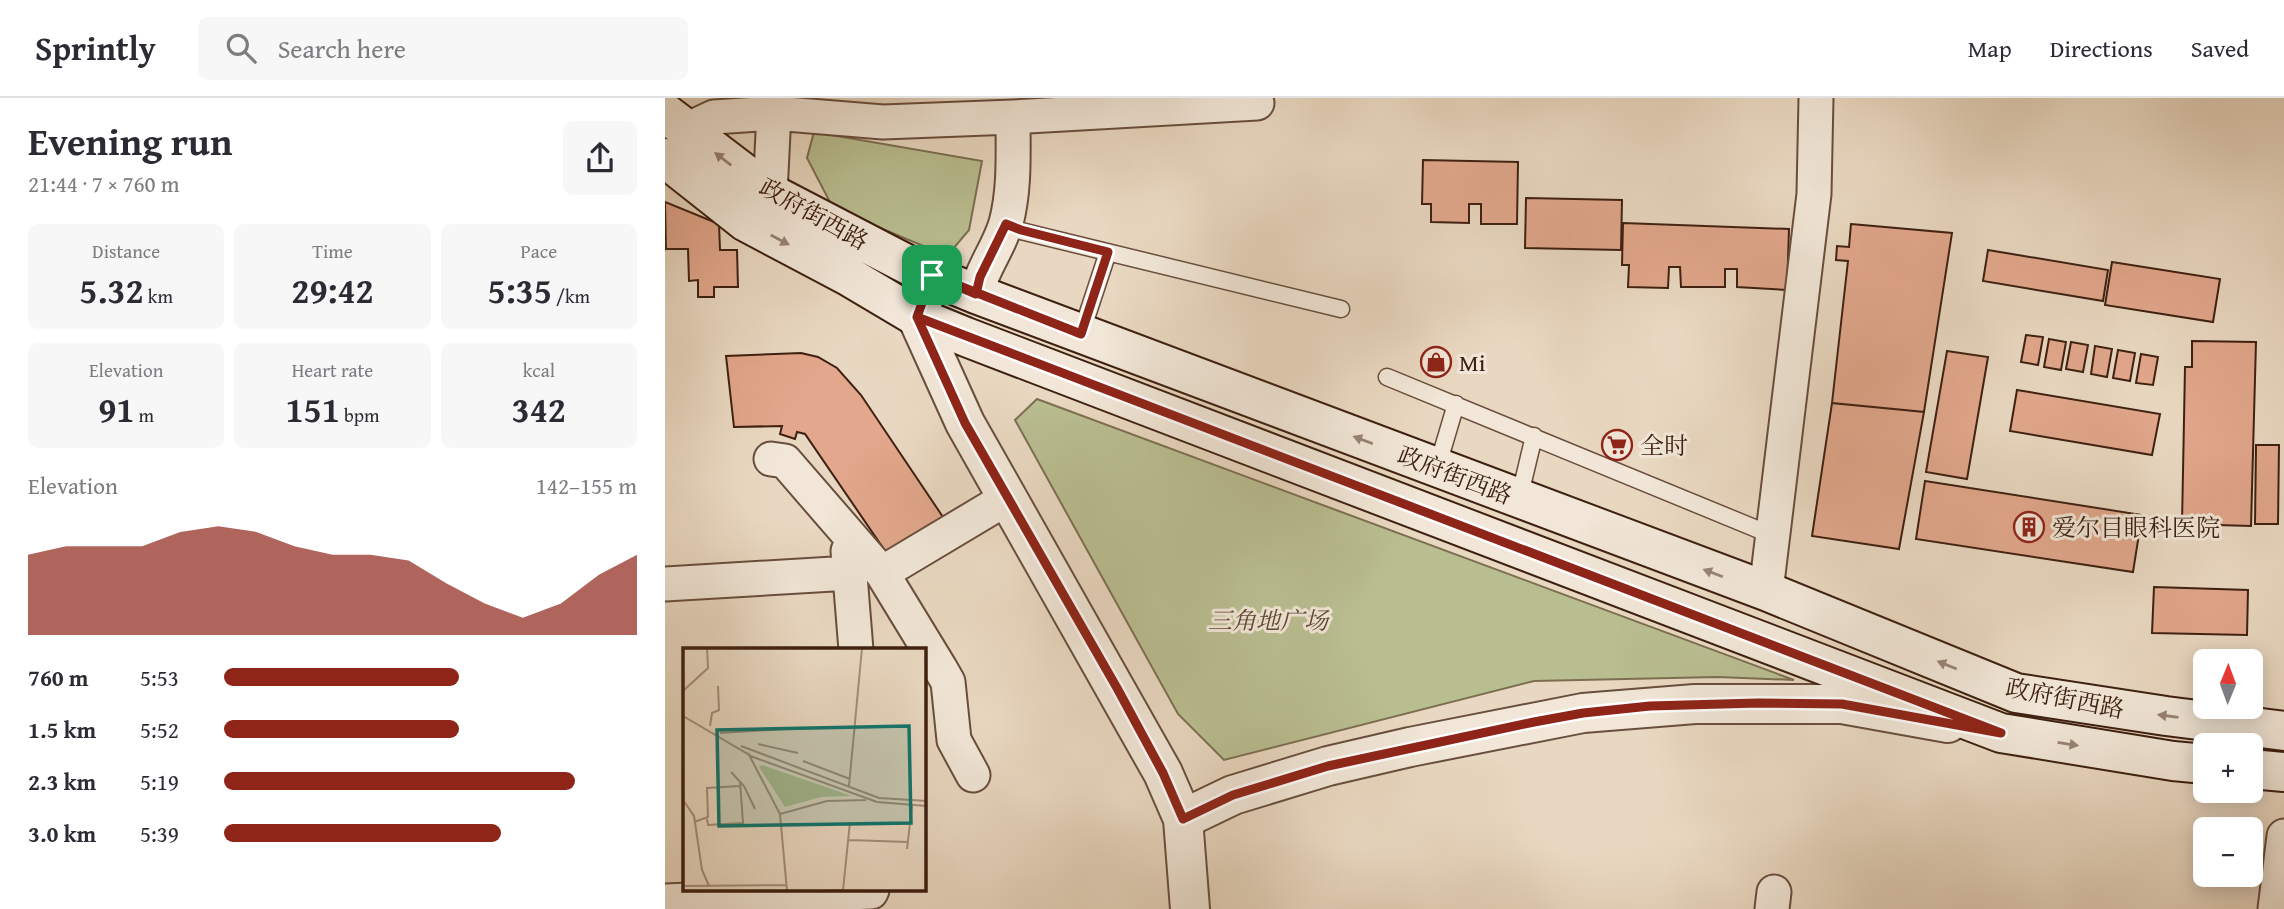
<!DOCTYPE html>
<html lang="en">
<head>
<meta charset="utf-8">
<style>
	body { margin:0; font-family:"Gentium Book Plus","Noto Serif SC",serif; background:#f7f7f7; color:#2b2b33; height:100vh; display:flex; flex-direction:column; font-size:26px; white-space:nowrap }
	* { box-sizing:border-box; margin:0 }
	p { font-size:23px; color:#7c7c81 }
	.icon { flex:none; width:38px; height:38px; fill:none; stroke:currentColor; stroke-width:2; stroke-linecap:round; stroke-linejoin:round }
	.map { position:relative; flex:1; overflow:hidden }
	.panel { display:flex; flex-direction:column; background:#fff; width:665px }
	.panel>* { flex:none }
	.needle { width:46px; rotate:1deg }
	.fabs { position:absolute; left:1528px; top:551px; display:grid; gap:14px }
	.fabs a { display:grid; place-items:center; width:70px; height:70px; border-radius:10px; background:#fff; box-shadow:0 4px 18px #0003; font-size:35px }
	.pin { position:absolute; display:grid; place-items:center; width:60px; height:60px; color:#fff; margin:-30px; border-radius:14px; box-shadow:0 4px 10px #0006 }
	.round { display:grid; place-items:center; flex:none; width:74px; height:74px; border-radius:10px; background:#f7f7f7 }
	.head { display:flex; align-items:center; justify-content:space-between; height:119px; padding:0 28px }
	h1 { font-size:38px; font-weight:800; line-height:52px }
	.stats { display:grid; grid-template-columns:repeat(3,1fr); gap:10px; height:119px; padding:7px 28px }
	.stats div { display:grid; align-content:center; border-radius:10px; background:#f7f7f7; text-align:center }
	.stats b { font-size:35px; font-weight:800 }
	.stats small { font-size:19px; font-weight:400 }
	.stats p { font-size:19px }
	.chart { height:196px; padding:14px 28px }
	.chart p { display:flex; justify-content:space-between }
	.chart svg { width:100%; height:126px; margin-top:7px; fill:#8f2418; opacity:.7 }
	ul { padding:0 28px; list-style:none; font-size:23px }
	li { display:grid; grid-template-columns:112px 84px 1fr; align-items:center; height:52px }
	li i { height:18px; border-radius:9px; background:#8f2418 }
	header { display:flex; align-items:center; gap:42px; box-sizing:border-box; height:98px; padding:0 35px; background:#fff; border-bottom:2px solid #e1e1e2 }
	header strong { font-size:33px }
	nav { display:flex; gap:38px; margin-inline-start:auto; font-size:24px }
	.search { width:490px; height:63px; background:#f7f7f7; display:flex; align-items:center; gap:18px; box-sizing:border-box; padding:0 24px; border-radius:10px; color:#7c7c81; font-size:26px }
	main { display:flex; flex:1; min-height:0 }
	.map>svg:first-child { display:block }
	.green { fill:#b9be91; stroke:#7c6f51; stroke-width:2 }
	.building { fill:#e2a78c; stroke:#3e2011; stroke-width:2 }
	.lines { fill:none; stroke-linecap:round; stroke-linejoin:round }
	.service-casing { stroke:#694e3d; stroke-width:19 }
	.minor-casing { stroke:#694e3d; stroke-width:37 }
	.tertiary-casing { stroke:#694e3d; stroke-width:42 }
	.secondary-casing { stroke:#3e2011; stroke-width:42 }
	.service { stroke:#f1e6d7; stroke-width:16 }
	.minor { stroke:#f1e6d7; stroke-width:33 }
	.tertiary { stroke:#f1e6d7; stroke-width:38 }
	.secondary { stroke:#f1e6d7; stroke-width:38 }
	.oneway { fill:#988374 }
	.route-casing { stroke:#fff; stroke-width:14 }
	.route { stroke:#8f2418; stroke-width:9 }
	.labels { text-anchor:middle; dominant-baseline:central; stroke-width:6; stroke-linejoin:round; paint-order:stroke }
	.street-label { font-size:24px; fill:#3e2011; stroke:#f1e6d7 }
	.poi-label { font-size:24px; fill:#3e2011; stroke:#f1e6d7; text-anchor:start }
	.park-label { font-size:24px; font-style:italic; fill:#5d4831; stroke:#f1e6d7 }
	.inset-road { fill:none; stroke:#a58e7b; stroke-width:2 }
	.view { fill:#0f766e; fill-opacity:0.15; stroke:#0f766e; stroke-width:3.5 }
	.inset-edge { fill:none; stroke:#3e2011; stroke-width:3.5 }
</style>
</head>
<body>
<header>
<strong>Sprintly</strong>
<div class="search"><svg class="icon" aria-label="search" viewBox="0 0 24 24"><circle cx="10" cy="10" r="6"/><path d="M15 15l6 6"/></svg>Search here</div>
<nav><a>Map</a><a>Directions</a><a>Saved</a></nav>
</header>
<main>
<section class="panel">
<div class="head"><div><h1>Evening run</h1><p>21:44 · 7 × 760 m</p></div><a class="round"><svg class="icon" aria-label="share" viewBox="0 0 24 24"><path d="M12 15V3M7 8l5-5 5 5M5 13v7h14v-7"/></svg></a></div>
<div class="stats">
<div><p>Distance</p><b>5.32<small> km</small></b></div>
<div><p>Time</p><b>29:42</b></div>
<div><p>Pace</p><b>5:35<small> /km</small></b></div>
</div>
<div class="stats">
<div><p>Elevation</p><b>91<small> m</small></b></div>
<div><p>Heart rate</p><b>151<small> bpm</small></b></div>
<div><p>kcal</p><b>342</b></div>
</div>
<div class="chart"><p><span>Elevation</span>142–155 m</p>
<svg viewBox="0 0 160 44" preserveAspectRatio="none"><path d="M0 44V16L10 13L20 13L30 13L40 8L50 6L60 8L70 13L80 16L90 16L100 18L110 26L120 33L130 38L140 33L150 23L160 16V44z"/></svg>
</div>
<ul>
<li><b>760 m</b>5:53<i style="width:57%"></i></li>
<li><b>1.5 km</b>5:52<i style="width:57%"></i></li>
<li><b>2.3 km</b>5:19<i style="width:85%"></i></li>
<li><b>3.0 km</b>5:39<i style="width:67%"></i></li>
</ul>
</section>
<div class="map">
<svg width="1619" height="811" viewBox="0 0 1619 811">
	<rect width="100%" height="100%" fill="#e9d8c1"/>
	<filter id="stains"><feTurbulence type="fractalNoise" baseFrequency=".00286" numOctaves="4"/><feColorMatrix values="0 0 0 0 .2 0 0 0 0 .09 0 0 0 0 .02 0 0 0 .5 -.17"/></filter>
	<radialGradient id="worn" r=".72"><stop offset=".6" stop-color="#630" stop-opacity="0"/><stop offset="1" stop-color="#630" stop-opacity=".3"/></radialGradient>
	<!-- green -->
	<path class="green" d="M 149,34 L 317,63 L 304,132 L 282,158 L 168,110 L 142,60 Z
		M 372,301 L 1129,582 L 1053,579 L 869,583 L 559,662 L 513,616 L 350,322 Z"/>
	<!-- building -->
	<path class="building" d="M 758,62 L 853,64 L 852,126 L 816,126 L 816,106 L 804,106 L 804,125 L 766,124 L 766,106 L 757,106 Z
		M 861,100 L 957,102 L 956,152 L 860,150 Z
		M 0,104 L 54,126 L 55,152 L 72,152 L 73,189 L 49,189 L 49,199 L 33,199 L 33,182 L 24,183 L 23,151 L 1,151 Z
		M 958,125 L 1124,131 L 1122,192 L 1072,189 L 1072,171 L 1060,171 L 1060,189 L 1016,189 L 1015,169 L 1004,169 L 1003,190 L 963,189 L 964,167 L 957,167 Z
		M 1186,126 L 1287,135 L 1259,314 L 1167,305 L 1183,163 L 1171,162 L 1172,148 L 1184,149 Z
		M 1323,152 L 1443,172 L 1438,203 L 1318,183 Z
		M 1447,164 L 1555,181 L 1548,224 L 1440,207 Z
		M 1361,237 L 1378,239 L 1373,267 L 1356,264 Z
		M 1384,241 L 1401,244 L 1396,272 L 1379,269 Z
		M 1527,243 L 1591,244 L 1586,428 L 1517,426 L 1520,269 L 1527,269 Z
		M 1406,244 L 1423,247 L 1418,274 L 1401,271 Z
		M 1430,248 L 1447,251 L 1442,279 L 1426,276 Z
		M 1453,252 L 1470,255 L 1465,283 L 1448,280 Z
		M 1282,253 L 1323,259 L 1302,381 L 1261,374 Z
		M 136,255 L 153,259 L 172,270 L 196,297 L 282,425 L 227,463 L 140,336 L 132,334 L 130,341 L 115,336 L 117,328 L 69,329 L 61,258 Z
		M 1476,256 L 1493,259 L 1488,287 L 1471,285 Z
		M 1352,292 L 1495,316 L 1487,357 L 1345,333 Z
		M 1167,305 L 1259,314 L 1234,451 L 1147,438 Z
		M 1591,347 L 1614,347 L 1613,426 L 1590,426 Z
		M 1260,383 L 1477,417 L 1468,474 L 1251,441 Z
		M 1489,489 L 1583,492 L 1582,537 L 1487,535 Z"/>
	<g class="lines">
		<!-- service casing -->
		<g class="service-casing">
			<path id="service" d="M 341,126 L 356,133 L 676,211
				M 416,236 L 443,154
				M 722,279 L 1109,438
				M 772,370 L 791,306
				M 851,400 L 858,384 L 869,338"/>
		</g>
		<!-- minor casing -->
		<g class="minor-casing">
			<path id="minor" d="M 21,32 L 49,19 L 109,15 L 218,24 L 348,19 L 592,5
				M 105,95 L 109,15
				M 311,196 C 317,170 334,150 341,125 C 350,91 348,54 348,19
				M 106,361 L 120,363 L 217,475 L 275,570 L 283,584 L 289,642 L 308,677
				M 183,453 L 191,552
				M 217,475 L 344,399
				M 0,486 L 185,475
				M 1101,493 L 1149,96 L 1151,0
				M 0,803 L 206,794 L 207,792
				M 1107,811 L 1109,794
				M 1610,811 L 1619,738"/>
		</g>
		<!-- tertiary casing -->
		<g class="tertiary-casing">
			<path id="tertiary" d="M 267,177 L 252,219 L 300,325 L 498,675 L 518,721 L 525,811
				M 518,721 L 568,697 L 663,668 L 745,649 L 918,615 L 1030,606 L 1177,606 L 1283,625"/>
		</g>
		<!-- secondary casing -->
		<g class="secondary-casing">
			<path id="secondary" d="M 0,15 L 105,95 L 253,172 L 311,196 L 1101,493 L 1351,595 L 1501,618 L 1619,633
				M 0,60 L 81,124 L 183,178 L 252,219 L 301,239 L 1336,635 L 1508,663 L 1540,666
				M 1586,671 L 1619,674"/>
		</g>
		<!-- service -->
		<use href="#service" class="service"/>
		<!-- minor -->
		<use href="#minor" class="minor"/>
		<!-- tertiary -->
		<use href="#tertiary" class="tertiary"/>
		<!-- secondary -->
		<use href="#secondary" class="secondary"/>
	</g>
	<!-- one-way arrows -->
	<defs><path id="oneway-solid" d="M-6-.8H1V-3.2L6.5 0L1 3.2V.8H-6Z" transform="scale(1.75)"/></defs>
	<g class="oneway">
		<use href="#oneway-solid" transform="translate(58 61) rotate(-142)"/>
		<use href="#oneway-solid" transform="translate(115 142) rotate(28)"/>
		<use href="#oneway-solid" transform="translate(698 342) rotate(-159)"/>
		<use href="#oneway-solid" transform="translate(1048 475) rotate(-159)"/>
		<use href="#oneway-solid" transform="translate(1282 567) rotate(-158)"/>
		<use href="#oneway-solid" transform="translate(1503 618) rotate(-172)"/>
		<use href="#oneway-solid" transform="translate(1403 646) rotate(9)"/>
	</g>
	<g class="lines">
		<!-- route casing -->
		<g class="route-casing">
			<path id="route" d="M 267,177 L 252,219 L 300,325 L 452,590 L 498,675 L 518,721 L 568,697 L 663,668 L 869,624 L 918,615 L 985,608 L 1093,605 L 1177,606 L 1336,635 L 252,219 L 267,177 L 416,236 L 443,154 L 356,132 L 341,126 L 315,179 L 311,196 L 267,177"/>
		</g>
		<!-- route -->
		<use href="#route" class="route"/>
	</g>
	<!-- icons -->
	<defs>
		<g id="shop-ring" transform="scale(1.575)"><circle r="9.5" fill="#f1e6d7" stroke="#8f2418" stroke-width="1.5"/><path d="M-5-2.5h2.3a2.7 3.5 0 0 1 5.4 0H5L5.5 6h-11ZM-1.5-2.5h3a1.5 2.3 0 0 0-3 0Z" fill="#8f2418"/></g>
		<g id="supermarket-ring" transform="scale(1.575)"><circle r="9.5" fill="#f1e6d7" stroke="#8f2418" stroke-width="1.5"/><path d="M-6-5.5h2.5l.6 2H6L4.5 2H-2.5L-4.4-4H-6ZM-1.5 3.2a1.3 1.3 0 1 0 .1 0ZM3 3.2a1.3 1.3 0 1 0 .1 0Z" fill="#8f2418"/></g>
		<g id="building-ring" transform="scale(1.575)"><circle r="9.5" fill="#f1e6d7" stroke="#8f2418" stroke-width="1.5"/><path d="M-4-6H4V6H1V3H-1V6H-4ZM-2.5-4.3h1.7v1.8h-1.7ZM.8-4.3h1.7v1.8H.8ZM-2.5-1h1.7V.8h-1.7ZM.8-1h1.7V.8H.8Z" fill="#8f2418"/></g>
	</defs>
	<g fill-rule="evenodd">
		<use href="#shop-ring" x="771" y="264"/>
		<use href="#supermarket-ring" x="952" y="347"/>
		<use href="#building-ring" x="1364" y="429"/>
	</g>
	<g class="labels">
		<!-- street labels -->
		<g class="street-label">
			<text transform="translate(149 116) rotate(29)">政府街西路</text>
			<text transform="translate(790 377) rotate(21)">政府街西路</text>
			<text transform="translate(1400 600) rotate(11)">政府街西路</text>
		</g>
		<!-- poi labels -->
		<g class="poi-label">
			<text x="794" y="264">Mi</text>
			<text x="975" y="347">全时</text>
			<text x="1387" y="429">爱尔目眼科医院</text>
		</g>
		<!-- park labels -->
		<g class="park-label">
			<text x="603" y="522">三角地广场</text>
		</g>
	</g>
	<!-- overview -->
	<g transform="translate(18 550)">
		<rect width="243" height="243" fill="#e9d8c1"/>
		<path d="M 79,117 L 169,148 L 138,149 L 102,159 L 76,119 Z" fill="#b9be91"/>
		<path class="inset-road" d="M 0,43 L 25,20 L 24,0M 0,68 L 70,109 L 194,154 L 244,158M 27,78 L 29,65 L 36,62 L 35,38M 37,85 L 104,81M 75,96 L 115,105M 58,98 L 196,150 L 244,153M 65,105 L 97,166 L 104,243M 120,113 L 167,131M 48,124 L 61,138 L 72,161M 166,138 L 179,0M 0,152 L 11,168 L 19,222 L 26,238M 97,166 L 144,153 L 183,152M 24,171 L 25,177 L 60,175 L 57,133M 11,174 L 25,169 L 24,140 L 57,138M 166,192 L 225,194M 224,201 L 229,158M 0,238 L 104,237M 138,243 L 160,242 L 167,174"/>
		<path class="view" d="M 226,78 L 228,175 L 36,178 L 34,82 Z"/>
		<rect width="243" height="243" class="inset-edge"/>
	</g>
	<rect width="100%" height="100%" filter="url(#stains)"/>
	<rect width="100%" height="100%" fill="url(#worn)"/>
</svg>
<div class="fabs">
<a><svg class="needle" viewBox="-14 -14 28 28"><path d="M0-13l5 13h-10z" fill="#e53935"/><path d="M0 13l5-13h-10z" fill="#7c7c81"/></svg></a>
<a>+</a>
<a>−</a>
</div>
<div class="pin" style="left:267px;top:177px;background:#1e9e55"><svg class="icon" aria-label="arrive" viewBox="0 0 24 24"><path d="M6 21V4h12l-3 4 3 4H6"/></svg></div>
</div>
</main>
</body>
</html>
